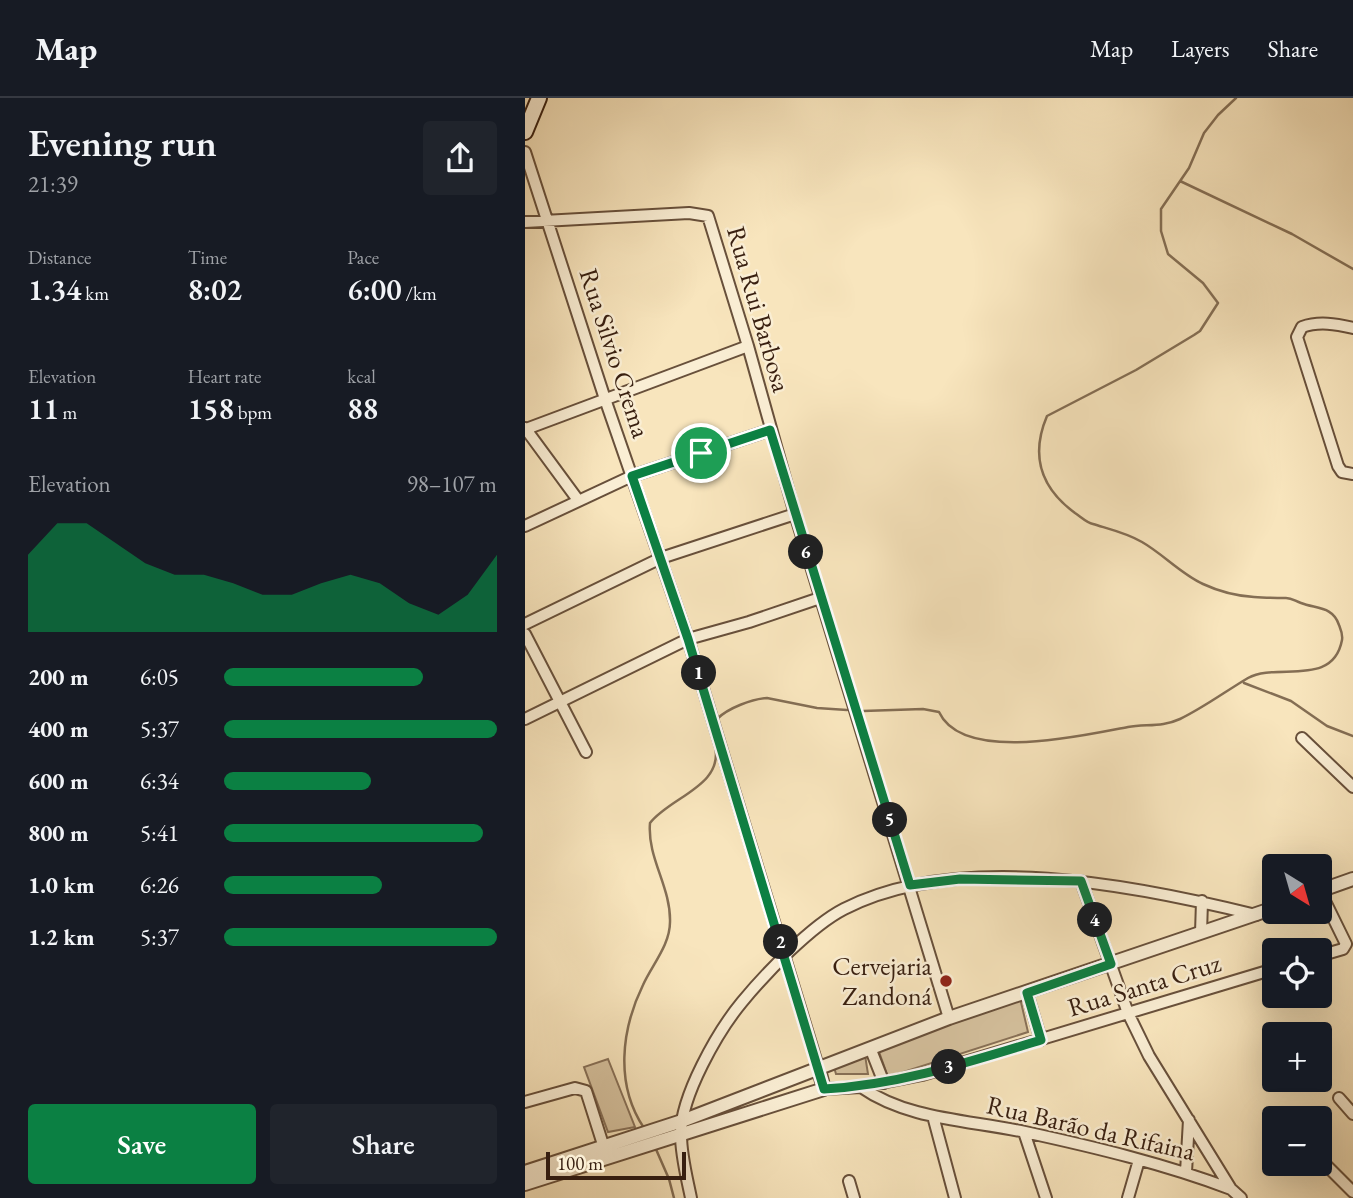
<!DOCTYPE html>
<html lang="en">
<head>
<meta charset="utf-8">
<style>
	body { margin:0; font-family:"EB Garamond",serif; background:#20242c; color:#f1f3f6; height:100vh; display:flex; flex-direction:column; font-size:26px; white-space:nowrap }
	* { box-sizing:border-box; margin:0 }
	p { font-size:23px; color:#9ea1a6 }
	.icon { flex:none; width:38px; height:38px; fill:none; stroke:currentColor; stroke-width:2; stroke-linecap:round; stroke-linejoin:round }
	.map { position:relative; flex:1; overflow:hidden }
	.sheet { display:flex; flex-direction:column; background:#171b24; width:525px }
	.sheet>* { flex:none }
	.needle { width:46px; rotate:143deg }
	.tools { position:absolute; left:737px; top:756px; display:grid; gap:14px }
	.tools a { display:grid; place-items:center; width:70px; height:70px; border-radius:7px; background:#171b24; box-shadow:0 7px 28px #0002; font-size:35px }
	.scale { position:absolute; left:21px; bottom:18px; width:140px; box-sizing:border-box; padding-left:7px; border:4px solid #381f10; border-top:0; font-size:19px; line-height:24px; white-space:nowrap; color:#381f10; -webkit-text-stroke:5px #faeed4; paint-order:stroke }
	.pin { position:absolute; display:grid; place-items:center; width:60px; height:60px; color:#fff; margin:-30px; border:4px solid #fff; border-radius:50%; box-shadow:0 2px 7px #0007 }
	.km { position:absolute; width:35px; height:35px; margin:-18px; border-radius:50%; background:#222; color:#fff; font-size:19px; line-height:35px; text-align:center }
	.round { display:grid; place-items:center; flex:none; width:74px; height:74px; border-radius:7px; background:#20242c }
	.summary { display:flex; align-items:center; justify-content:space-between; height:119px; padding:0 28px }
	h1 { font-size:38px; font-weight:600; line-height:52px }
	.figures { display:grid; grid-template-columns:repeat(3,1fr); gap:10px; height:119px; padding:7px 28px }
	.figures div { display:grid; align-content:center }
	.figures b { font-size:30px; font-weight:600 }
	.figures small { font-size:19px; font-weight:400 }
	.figures p { font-size:19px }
	.chart { height:196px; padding:14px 28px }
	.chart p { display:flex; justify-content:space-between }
	.chart svg { width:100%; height:126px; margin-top:7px; fill:#0b8043; opacity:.7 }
	.button { display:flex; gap:14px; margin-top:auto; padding:14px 28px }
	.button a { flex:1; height:80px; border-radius:7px; background:#0b8043; color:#fff; font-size:28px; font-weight:600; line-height:80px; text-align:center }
	.button a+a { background:#20242c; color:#f1f3f6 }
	ul { padding:0 28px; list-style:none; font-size:23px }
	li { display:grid; grid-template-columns:112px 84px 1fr; align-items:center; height:52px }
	li i { height:18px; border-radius:9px; background:#0b8043 }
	header { display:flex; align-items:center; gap:42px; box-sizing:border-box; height:98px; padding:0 35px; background:#171b24; border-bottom:2px solid #363941 }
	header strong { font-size:33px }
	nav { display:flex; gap:38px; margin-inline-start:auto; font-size:24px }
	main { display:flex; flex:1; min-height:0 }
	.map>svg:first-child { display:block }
	.green { fill:#d7c3a0; stroke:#887158; stroke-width:2 }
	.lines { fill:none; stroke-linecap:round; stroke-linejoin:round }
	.stream { stroke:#846e54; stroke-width:2.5 }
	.minor-casing { stroke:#68503b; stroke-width:14 }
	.tertiary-casing { stroke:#68503b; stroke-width:16 }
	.secondary-casing { stroke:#381f10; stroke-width:18 }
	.minor { stroke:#faeed4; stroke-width:10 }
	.tertiary { stroke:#faeed4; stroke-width:12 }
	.secondary { stroke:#faeed4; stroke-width:14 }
	.route-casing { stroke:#fff; stroke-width:14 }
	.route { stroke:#0b8043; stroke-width:9 }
	.poi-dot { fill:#8f2418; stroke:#faeed4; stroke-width:2.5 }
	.labels { text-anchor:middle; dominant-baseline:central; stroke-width:5; stroke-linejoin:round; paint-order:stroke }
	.street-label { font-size:26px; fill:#381f10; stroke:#faeed4 }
	.poi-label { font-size:26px; fill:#381f10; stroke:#faeed4; text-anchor:end }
</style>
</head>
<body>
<header>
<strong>Map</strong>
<nav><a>Map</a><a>Layers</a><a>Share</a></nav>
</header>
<main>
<section class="sheet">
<div class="summary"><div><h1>Evening run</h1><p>21:39</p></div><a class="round"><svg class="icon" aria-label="share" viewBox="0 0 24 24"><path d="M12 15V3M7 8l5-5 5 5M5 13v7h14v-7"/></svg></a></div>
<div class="figures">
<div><p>Distance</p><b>1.34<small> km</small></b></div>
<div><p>Time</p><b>8:02</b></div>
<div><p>Pace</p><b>6:00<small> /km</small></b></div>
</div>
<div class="figures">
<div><p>Elevation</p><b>11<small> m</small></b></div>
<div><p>Heart rate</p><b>158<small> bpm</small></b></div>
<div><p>kcal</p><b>88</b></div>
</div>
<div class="chart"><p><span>Elevation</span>98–107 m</p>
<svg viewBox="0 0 160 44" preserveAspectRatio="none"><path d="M0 44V17L10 6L20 6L30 13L40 20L50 24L60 24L70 27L80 31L90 31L100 27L110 24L120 27L130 34L140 38L150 31L160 17V44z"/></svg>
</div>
<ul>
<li><b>200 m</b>6:05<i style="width:73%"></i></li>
<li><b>400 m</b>5:37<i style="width:100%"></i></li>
<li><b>600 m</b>6:34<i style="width:54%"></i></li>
<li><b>800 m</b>5:41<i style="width:95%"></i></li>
<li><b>1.0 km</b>6:26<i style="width:58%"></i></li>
<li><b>1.2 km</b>5:37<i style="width:100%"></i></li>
</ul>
<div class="button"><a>Save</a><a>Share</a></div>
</section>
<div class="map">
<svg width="828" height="1100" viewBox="0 0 828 1100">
	<rect width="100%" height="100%" fill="#f8e5bd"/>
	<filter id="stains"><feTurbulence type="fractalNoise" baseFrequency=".00286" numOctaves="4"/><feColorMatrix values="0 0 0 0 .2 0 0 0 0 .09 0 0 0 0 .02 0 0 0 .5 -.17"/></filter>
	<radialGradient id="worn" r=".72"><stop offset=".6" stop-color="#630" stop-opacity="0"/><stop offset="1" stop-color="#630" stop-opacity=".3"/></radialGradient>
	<!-- green -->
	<path class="green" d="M 495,900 L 503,934 L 363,979 L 353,951 Z
		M 340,957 L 343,976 L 311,976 L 309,969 Z
		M 83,961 L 110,1029 L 83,1034 L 59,969 Z"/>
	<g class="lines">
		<!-- stream -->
		<path class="stream" d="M 655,83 L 767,136 L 828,171
			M 719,585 L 766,603 L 802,628 L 828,638
			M 338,613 L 398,611 L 414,614 C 438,666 560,637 603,629 C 621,626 638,629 655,621 C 678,610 701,593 723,580 C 752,564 808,590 817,542 C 818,536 816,532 814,527 C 808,508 791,511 776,505 C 770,503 767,500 761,500 C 750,500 740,500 729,499 C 713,498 693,493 678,486 C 656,476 638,456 617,444 C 602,435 584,431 568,426 C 562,425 556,419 550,415 C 516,390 505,358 522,318 L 611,272 L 669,237 L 675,233 L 693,205 L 678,185 L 643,156 L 636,133 L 636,111 L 664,70 L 679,35 L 693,17 L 711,0
			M 192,621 C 203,610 227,601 242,600 L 292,610 L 322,612
			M 119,1030 C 90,987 96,932 118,887 C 127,867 145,847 145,824 C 146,789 122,760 125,725 C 145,699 199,688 190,648
			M 130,1049 L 144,1081 L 149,1100"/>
		<!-- minor casing -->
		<g class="minor-casing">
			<path id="minor" d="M 0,54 L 80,301 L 163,541 L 294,972
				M 0,124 L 164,115 L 183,118 L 223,248 L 270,416 L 424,920
				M 828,230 C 811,226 794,223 777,229 L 772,239 L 813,368 L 817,374 L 828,376
				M 0,330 L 53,402
				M 1,331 L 223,248
				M 0,428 L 107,378 L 245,332
				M 0,526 L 136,460 L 270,416
				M 0,536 L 61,654
				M 0,621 L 163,541 L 224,524 L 295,500
				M 777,640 L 828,689
				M 556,783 L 603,915 L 624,958 L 706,1091 L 716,1100
				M 676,835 L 677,803
				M 794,858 L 818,851 L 821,846 L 795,793
				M 502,895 L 516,942
				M 346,952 L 359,985
				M 336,989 C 383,1022 445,1022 500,1034 C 569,1049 640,1066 706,1091
				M 299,991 L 336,989 L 397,977 L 749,871
				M 814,1000 L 828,1016
				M 0,1004 L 50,990 L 61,993 L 81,1056
				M 408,1018 L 430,1100
				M 499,1034 L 521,1100
				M 794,1060 L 828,1094
				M 661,1074 L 664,1022
				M 324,1083 L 329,1100
				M 166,1100 C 162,1080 156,1058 156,1037 C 155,999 193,933 217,904 C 241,875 286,828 319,811 C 434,752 610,787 731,817
				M 603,1100 L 614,1062"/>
		</g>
		<!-- tertiary casing -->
		<g class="tertiary-casing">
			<path id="tertiary" d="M 794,793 L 828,781
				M 0,1074 L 157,1023 L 424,920 L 749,810
				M 0,1086 L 299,991 L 294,972"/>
		</g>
		<!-- secondary casing -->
		<g class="secondary-casing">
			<path id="secondary" d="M 0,34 L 14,0"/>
		</g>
		<!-- minor -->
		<use href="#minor" class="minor"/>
		<!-- tertiary -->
		<use href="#tertiary" class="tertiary"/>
		<!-- secondary -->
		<use href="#secondary" class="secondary"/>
	</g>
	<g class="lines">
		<!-- route casing -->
		<g class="route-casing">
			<path id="route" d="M 245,332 L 385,787 L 435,781 L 556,783 L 586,866 L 502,895 L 516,942 C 444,964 374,987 299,991 L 163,541 L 107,378 Z"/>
		</g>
		<!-- route -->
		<use href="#route" class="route"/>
	</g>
	<!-- markers -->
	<circle class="poi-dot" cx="421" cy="883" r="7"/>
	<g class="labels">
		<!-- street labels -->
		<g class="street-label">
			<text transform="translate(234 211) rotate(74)">Rua Rui Barbosa</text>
			<text transform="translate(90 255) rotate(72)">Rua Silvio Crema</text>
			<text transform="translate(619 887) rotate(-17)">Rua Santa Cruz</text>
			<text transform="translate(566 1030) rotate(13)">Rua Barão da Rifaina</text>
		</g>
		<!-- poi labels -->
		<g class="poi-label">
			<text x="407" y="868">Cervejaria<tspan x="407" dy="30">Zandoná</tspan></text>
		</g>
	</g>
	<rect width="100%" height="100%" filter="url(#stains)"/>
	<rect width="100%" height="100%" fill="url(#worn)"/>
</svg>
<div class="tools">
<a><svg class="needle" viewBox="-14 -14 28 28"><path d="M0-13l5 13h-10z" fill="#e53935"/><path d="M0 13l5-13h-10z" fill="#9ea1a6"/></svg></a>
<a><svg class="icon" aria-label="locate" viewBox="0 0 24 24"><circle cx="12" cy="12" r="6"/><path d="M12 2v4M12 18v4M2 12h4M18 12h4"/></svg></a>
<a>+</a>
<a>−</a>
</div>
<div class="scale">100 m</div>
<div class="pin" style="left:176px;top:355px;background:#1e9e55"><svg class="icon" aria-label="arrive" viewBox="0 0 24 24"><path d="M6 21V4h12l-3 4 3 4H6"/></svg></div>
<b class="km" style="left:174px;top:575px">1</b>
<b class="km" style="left:256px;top:844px">2</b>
<b class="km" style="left:424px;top:969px">3</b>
<b class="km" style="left:570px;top:822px">4</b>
<b class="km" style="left:365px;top:722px">5</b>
<b class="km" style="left:281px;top:454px">6</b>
</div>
</main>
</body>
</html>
